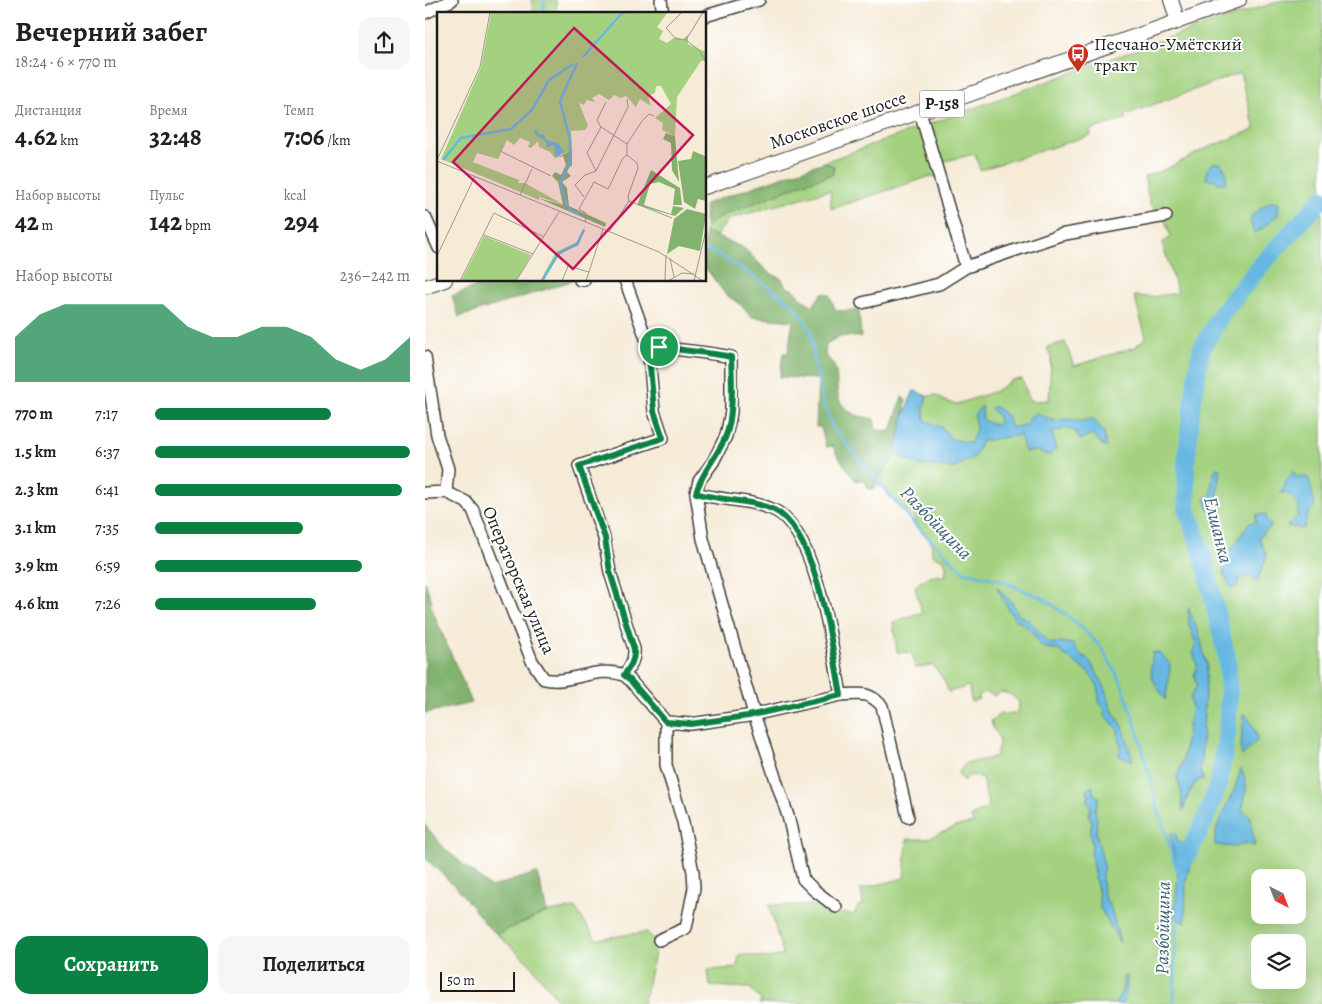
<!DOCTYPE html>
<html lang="ru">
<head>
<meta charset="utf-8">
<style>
	body { margin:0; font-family:Alegreya,serif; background:#f6f6f6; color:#202124; height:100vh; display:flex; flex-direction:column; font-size:19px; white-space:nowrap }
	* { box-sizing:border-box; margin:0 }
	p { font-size:16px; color:#757577 }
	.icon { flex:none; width:28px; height:28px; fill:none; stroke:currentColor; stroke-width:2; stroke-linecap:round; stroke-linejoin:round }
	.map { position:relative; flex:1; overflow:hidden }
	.side { display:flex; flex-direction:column; background:#fff; width:425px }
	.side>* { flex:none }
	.needle { width:32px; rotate:138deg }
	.buttons { position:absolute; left:826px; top:869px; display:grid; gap:10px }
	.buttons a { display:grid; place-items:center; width:55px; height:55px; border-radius:10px; background:#fff; box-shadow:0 5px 20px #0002; font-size:25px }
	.scale { position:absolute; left:15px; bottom:12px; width:75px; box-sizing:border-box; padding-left:5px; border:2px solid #1c1c1c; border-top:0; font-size:14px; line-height:18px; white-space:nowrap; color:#1c1c1c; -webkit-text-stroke:4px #fff; paint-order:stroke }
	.pin { position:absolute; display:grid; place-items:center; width:42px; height:42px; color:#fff; margin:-21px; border:2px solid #fff; border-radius:50%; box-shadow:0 1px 5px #0007 }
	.round { display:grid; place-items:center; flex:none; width:52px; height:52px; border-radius:15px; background:#f6f6f6 }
	.headline { display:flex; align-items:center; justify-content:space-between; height:85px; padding:0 15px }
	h1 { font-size:28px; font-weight:700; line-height:38px }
	.stats { display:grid; grid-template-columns:repeat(3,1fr); gap:8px; height:85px; padding:5px 15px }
	.stats div { display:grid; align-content:center }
	.stats b { font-size:25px; font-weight:700 }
	.stats small { font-size:14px; font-weight:400 }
	.stats p { font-size:14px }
	.chart { height:140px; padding:10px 15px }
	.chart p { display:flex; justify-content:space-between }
	.chart svg { width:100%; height:90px; margin-top:5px; fill:#0b8043; opacity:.7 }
	.action { display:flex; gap:10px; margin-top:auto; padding:10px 15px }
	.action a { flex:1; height:58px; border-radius:15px; background:#0b8043; color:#fff; font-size:20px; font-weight:700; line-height:58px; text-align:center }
	.action a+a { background:#f6f6f6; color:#202124 }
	ul { padding:0 15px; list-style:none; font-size:16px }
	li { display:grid; grid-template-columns:80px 60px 1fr; align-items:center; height:38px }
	li i { height:12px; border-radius:6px; background:#0b8043 }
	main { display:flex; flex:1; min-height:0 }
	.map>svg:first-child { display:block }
	.green { fill:#a3d17f; stroke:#60764e; fill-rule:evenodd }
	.forest { fill:#82b36e; stroke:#4f6845 }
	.water { fill:#66b8e2; stroke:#416a7f }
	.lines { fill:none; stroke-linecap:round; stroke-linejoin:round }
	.stream { stroke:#66b8e2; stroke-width:3 }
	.river { stroke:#66b8e2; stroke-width:18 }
	.minor-casing { stroke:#3d3b38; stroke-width:14 }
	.major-casing { stroke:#3d3b38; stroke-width:16 }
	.minor { stroke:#fff; stroke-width:11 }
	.major { stroke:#fff; stroke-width:14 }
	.route-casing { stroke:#fff; stroke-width:10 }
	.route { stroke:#0b8043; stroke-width:6 }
	.labels { text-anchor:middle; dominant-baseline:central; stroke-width:4; stroke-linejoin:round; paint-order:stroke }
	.shield { fill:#fff; stroke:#606060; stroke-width:1 }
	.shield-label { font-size:16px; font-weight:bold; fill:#1c1c1c }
	.poi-label { font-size:18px; fill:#1c1c1c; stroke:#fff; text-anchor:start }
	.street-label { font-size:18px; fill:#1c1c1c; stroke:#fff }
	.water-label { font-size:19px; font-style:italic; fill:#3d6275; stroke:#fff }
	.inset-river { fill:none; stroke:#66b8e2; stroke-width:2.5 }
	.inset-road { fill:none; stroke:#9e988c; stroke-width:1 }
	.view { fill:#c2185b; fill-opacity:0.15; stroke:#c2185b; stroke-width:2.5 }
	.inset-edge { fill:none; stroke:#1c1c1c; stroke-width:2.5 }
</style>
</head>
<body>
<main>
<section class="side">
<div class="headline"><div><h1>Вечерний забег</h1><p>18:24 · 6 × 770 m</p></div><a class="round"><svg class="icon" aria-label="share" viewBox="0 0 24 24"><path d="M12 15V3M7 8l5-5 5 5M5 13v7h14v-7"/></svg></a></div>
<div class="stats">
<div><p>Дистанция</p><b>4.62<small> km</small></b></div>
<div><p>Время</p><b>32:48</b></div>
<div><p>Темп</p><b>7:06<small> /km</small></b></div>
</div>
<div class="stats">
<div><p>Набор высоты</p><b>42<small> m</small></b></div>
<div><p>Пульс</p><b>142<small> bpm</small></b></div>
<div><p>kcal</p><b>294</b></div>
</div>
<div class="chart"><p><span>Набор высоты</span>236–242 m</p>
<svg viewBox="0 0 160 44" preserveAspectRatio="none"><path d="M0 44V22L10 11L20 6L30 6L40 6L50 6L60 6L70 17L80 22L90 22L100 17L110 17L120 22L130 33L140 38L150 33L160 22V44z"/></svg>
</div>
<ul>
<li><b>770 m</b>7:17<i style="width:69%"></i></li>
<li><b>1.5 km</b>6:37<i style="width:100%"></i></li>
<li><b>2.3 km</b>6:41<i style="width:97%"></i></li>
<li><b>3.1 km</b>7:35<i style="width:58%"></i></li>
<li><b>3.9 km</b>6:59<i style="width:81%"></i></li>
<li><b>4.6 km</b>7:26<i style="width:63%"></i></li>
</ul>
<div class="action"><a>Сохранить</a><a>Поделиться</a></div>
</section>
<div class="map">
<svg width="897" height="1004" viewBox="0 0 897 1004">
	<rect width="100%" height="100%" fill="#fff"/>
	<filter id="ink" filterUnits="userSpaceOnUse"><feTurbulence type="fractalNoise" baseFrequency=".02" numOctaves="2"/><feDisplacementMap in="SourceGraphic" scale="10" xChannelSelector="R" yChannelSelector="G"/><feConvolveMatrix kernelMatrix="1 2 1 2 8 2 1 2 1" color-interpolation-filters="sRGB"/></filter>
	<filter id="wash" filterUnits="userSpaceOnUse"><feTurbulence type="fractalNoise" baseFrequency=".0096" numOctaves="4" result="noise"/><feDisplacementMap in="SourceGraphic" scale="20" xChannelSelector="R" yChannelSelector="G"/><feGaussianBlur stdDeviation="1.12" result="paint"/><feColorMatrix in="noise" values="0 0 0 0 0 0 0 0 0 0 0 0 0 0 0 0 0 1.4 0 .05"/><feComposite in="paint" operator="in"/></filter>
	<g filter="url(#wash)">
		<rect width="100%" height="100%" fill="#f5ebd7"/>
		<!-- green -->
		<path class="green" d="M 106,0 L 131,0 L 132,14 L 109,14 Z
			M 858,0 L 897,0 L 897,1004 L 334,1004 L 336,1000 L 325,988 L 285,986 L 283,970 L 311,968 L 315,954 L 343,958 L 358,955 L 344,905 L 394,905 L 409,912 L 429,915 L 433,906 L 438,905 L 436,889 L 479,878 L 482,839 L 501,839 L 533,826 L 548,823 L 546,816 L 558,810 L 563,805 L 557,778 C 551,775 547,775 541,777 L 539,781 L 533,773 L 541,763 L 562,759 L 571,756 L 574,743 L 574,736 L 568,729 L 566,721 L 575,714 L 593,713 L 594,702 L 585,694 L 576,692 L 570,696 L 561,692 L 554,695 L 554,699 L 546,702 L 544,686 L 523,692 L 519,680 L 508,665 L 490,668 L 487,653 L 472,652 L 468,622 L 497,612 L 490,587 C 499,578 507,573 520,577 L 521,566 L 519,560 L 507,555 C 507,550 507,544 504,539 C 498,529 491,530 489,516 L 465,498 L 456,486 L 447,489 L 471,454 L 474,429 L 480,411 L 489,391 L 502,396 L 512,395 L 519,401 L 532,404 L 571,391 L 587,380 L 597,379 L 605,401 L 624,400 L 626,358 L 622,347 L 640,342 L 649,366 L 710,347 L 721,337 L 709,296 L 725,297 L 753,293 L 737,243 L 746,237 L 741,223 L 725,205 L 719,177 L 741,169 L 782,148 L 830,129 L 815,73 L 700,115 L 701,119 L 665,130 L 666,135 L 555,170 L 550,154 L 512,163 L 516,178 L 506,176 L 406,209 L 405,190 L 304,219 L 291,236 L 280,232 L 280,228 L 294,217 L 382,182 L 408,174 L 409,166 L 399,162 L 757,33 ZM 835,878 L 872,878 L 872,915 L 835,915 ZM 835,942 L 872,942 L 872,980 L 835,980 Z
			M 150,908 L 171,939 L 222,932 L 232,945 L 218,1004 L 136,1004 L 105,964 L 72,934 L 122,912 Z"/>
		<!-- forest -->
		<path class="forest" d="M 399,162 L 409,166 L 408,174 L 382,182 L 294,217 L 280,228 L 280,204 Z
			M 280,232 L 319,248 L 343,272 L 357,279 L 360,286 L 371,291 L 373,296 L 388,306 L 397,293 L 404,294 L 411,311 L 434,310 L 436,337 L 415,336 L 401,344 L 400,355 C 403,358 406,361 408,364 C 417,380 404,400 427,413 C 433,417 442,417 449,419 L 451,430 L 466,431 L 477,397 L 481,400 L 471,454 L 447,489 L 444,490 L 439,479 L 431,481 L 412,455 L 408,446 L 401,447 L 396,427 L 391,427 L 393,379 L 355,377 L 358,353 L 363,353 L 368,321 L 326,317 L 315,304 L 300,294 L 280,267 Z
			M 67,280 L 150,280 L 34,317 L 27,296 Z
			M 0,582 L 7,602 L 5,605 L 47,703 L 0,713 Z
			M 0,825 L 20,849 L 65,887 L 112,873 L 122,912 L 72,934 L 63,927 L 33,889 L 0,858 Z"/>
		<!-- water -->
		<path class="water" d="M 788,163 L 794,163 C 802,168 803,175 800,183 L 793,183 L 790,180 L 781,179 L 782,170 Z
			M 845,202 L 854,203 L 853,215 C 843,221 840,229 829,233 L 825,220 L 828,214 Z
			M 489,391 L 502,396 L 499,408 L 500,420 L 518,428 L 526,439 L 546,443 L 551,429 L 549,415 L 557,406 L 558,420 L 569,425 L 575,423 L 572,415 L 566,408 L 568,406 C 579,412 584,414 585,427 L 591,427 L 602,424 L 603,418 L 611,413 L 630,421 L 639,419 L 657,421 L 668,419 L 679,432 L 681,448 L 666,434 L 655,440 L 651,432 L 642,428 L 627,433 L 631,448 L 624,456 L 612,451 L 600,452 L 595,435 L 557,441 L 549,457 L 529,468 L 494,465 L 471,454 C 474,430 479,413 489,391 Z
			M 791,468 L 795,469 L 792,500 L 785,503 L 791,516 L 795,517 L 799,523 L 794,535 C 789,528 791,526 789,519 C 786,512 782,507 780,499 L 787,493 L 787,480 Z
			M 868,471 L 871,477 L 883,477 C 887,487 887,496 890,506 L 883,514 L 879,529 L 862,526 L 872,517 L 874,505 L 862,493 L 856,493 L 861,484 L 861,480 L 865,477 Z
			M 841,514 L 842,521 L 847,526 L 839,532 L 834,538 L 842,556 L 832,581 L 824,576 L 815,578 L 811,588 L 805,587 L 799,574 L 798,554 L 805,552 L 824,523 L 831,522 L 831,515 Z
			M 572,587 L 588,604 L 594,616 C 607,619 609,626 616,635 C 619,639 623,641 626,644 L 635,642 L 648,644 L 653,652 L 664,660 L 679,685 L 687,710 L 698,726 L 708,761 L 694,756 L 696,745 L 693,737 L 693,729 L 680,715 L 680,710 L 674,702 L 673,686 L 663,672 L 633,650 L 617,647 C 614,643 611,638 608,634 C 605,628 598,625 593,621 C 587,618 575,594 572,587 Z
			M 763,607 L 774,634 L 782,665 L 776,759 L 775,772 L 779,779 L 772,781 L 764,793 L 758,811 L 756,791 L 752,777 L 758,761 L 763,725 L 767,709 L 765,698 L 772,685 L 769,676 L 772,665 L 768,651 L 771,644 L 764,625 Z
			M 728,652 L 736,654 L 745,664 L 744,679 L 740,700 C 728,679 723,678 728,652 Z
			M 819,713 C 826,722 831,729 832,741 L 817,756 C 814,748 819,724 819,713 Z
			M 816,769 C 824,783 821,795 817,810 L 825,817 L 830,846 L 819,843 L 810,847 L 790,845 C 788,826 803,805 810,788 C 812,782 814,775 816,769 Z
			M 667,786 L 669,794 L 674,797 L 670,810 L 672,820 L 671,833 L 679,865 L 677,875 L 678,893 L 682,902 L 686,908 L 695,943 L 675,908 L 673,890 L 669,874 L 666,852 L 667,845 L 665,834 L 667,823 L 664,815 L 666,807 L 662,802 L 664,795 L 661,790 Z
			M 750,833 L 753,841 L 758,844 L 767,842 L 770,837 L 773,837 L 761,880 L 760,923 L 749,918 L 753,875 L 745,834 Z
			M 699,975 L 702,977 C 702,987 701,995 697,1004 L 690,1004 L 697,991 Z"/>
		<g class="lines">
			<!-- stream -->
			<path class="stream" d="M 119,0 L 119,14
				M 280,250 L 294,255 L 331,278 L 369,306 L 386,330 L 390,366 L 398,402 L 408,428 L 493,528 L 539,572 L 575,580 L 618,598 L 651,622 L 677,648 L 696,682 L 713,732 L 733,809 L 752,870
				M 749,1004 L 751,916"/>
			<!-- river -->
			<path class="river" d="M 761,858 L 781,818 L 794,782 L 802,733 L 804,693 L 802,658 L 778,556 L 762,510 L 761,465 L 767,406 L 776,350 L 797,313 L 836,265 L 897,199"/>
		</g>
	</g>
	<g filter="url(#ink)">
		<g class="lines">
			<!-- minor casing -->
			<g class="minor-casing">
				<path id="minor" d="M 236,0 L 238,14
					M 0,13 L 27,0
					M 280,16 L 334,0
					M 495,112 L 541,267
					M 0,217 L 14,248
					M 155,280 L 159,280
					M 200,280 L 223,344 L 229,411 L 238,438 L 154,466 L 179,538 L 185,572 L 209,649 C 210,660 205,667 199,675 L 205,680 L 241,722 L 241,765 L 258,822 L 268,872 L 269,888 L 261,928 L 234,940
					M 437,303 L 514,284 L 541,267 L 635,235 L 741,216
					M 223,344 C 250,351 278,351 306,357 L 306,412 L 301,436 L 288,462 L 274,481 L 271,493 L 278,539 L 329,714 L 363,816 L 378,879 L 389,890 L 411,907
					M 0,357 L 12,435 L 23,469 L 21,492 L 41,502 L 48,510 L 107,661 L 119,679 C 146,685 171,665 199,675
					M 0,493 L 21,492
					M 271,493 C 296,501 325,499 349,510 C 392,530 408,652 416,695 C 436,694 443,691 457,706 L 483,817
					M 241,722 L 265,724 L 323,716 L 416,695"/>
			</g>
			<!-- major casing -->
			<g class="major-casing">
				<path id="major" d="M 746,0 L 753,22
					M 280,187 L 814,0
					M 0,287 L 20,280"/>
			</g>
			<!-- minor -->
			<use href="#minor" class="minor"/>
			<!-- major -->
			<use href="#major" class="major"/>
		</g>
	</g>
	<g class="lines" filter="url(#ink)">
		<!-- route casing -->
		<g class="route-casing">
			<path id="route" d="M 223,344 C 250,351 278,351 306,357 C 307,379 309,418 300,438 C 292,457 276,473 271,493 C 296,501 325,499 349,510 C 392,530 408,652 416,695 L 323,716 L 265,724 L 241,722 L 205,680 L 199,675 C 205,667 210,660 209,649 L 185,572 L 180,538 L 154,466 L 238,438 L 229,411 Z"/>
		</g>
		<!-- route -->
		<use href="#route" class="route"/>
	</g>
	<!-- icons -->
	<defs>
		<g id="bus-pin" transform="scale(1.125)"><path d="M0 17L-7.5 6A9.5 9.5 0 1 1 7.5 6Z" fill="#c8321e" stroke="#fff"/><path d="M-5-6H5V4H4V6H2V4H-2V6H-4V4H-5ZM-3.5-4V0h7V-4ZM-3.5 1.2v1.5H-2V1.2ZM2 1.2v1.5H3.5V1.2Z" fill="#fff"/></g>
	</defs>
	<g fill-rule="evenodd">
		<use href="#bus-pin" x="653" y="54"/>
	</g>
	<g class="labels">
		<!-- shield labels -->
		<rect class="shield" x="494.5" y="90.5" width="45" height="27" rx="4"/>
		<g class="shield-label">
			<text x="517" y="104">Р-158</text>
		</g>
		<!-- poi labels -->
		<g class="poi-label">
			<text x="669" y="44">Песчано-Умётский<tspan x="669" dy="21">тракт</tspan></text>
		</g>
		<!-- street labels -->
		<g class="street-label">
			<text transform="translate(413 120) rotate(-19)">Московское шоссе</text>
			<text transform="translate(94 580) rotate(67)">Операторская улица</text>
		</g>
		<!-- water labels -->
		<g class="water-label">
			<text transform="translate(511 523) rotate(46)">Разбойщина</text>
			<text transform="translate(793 530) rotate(76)">Елшанка</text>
			<text transform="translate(738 928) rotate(-89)">Разбойщина</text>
		</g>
	</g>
	<!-- overview -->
	<g transform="translate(12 12)">
		<rect width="269" height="269" fill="#f5ebd7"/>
		<path d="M 54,0 L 231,0 L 220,15 L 226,19 L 222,27 L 230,31 L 238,25 L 246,27 L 251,23 L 251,32 L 269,40 L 269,49 L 264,49 L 240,85 L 238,124 L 225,118 L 226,111 L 218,106 L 234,92 L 224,74 L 219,74 L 218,81 L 211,84 L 214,94 L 203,87 L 199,95 L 189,84 L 184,86 L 177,83 L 172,88 L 162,82 L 155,86 L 158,90 L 150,88 L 147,93 L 142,91 L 151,114 L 148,118 L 134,119 L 135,138 L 118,146 L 113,140 L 102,135 L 101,129 L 94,136 L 91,135 L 93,130 L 83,126 L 77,133 L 70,128 L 61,147 L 40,141 L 36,150 L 82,168 L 81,171 L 88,171 L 127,193 L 102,185 L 102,188 L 4,147 L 44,55 ZM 149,212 L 142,233 L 125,240 L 103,269 L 119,240 L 140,230 ZM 47,224 L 94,243 L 79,269 L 24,269 Z" fill="#a3d17f"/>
		<path d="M 229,121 L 238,124 L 242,170 L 235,158 L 234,131 L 226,127 ZM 135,138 L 135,153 L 129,159 L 134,164 L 125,170 L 130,176 L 132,194 L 169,211 L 168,215 L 101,186 L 126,193 L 121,170 L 115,164 L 118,160 L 124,163 L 129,153 L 126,144 L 120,146 ZM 256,139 L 268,144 L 269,148 L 269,189 L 261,187 L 258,197 L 247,190 L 241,149 L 254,147 ZM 214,158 L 243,176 L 245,193 L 236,193 L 238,177 L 222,170 L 213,172 L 207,193 L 234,202 L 236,194 L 247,196 L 238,204 L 200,193 ZM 250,197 L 269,202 L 263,239 L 242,234 L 230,242 L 237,207 Z" fill="#82b36e"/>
		<path d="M 99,116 L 102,123 L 107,122 L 109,128 L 121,131 L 127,140 L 118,146 L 118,135 L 116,133 L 110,136 L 110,132 L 109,135 L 109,130 L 97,121 Z" fill="#66b8e2"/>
		<path class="inset-river" d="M 146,45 L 186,0M 140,51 L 123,89 L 133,128 L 133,151 L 123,172 L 131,196 L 142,202M 6,148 L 24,126 L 74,117 L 95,98 L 112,68 L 136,52M 105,269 L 121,242 L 140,232 L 147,218"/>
		<path class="inset-road" d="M 245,0 L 229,16 L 239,27 L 249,28 L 262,38 L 269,50M 249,28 L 266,0M 164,115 L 190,132M 63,139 L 114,164M 0,148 L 43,55 L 53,0M 0,149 L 222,240 L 266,269M 159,159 L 191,95 L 190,87M 159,159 L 150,141 L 164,115 L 160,108 L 169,90M 83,183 L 95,157M 147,185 L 138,173 L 148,163 L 159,159M 192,189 L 235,206M 148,210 L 149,201 L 142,197 L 157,170 L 171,177 L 186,146 L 190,143 L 190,132 L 205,109 L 212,102 L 217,104M 172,220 L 192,189 L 191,184 L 201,156 L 200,151 L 190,143M 47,223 L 96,242M 0,244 L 38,164M 233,246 L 237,265M 23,269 L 57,201 L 107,225M 79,269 L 122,200M 125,269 L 131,254 L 152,260M 149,269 L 166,217M 228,269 L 229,243M 231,269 L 245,261 L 257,262M 257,269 L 269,218"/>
		<path class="view" d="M 137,16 L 256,123 L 136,257 L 16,150 Z"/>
		<rect width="269" height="269" class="inset-edge"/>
	</g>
</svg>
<div class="buttons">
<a><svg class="needle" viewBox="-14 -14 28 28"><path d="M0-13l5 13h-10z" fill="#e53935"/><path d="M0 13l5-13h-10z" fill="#757577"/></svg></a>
<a><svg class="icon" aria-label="layers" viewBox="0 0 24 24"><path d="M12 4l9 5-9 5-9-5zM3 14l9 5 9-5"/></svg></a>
</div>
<div class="scale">50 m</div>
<div class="pin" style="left:234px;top:347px;background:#1e9e55"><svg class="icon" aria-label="arrive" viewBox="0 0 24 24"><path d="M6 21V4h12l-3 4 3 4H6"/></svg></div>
</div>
</main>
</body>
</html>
